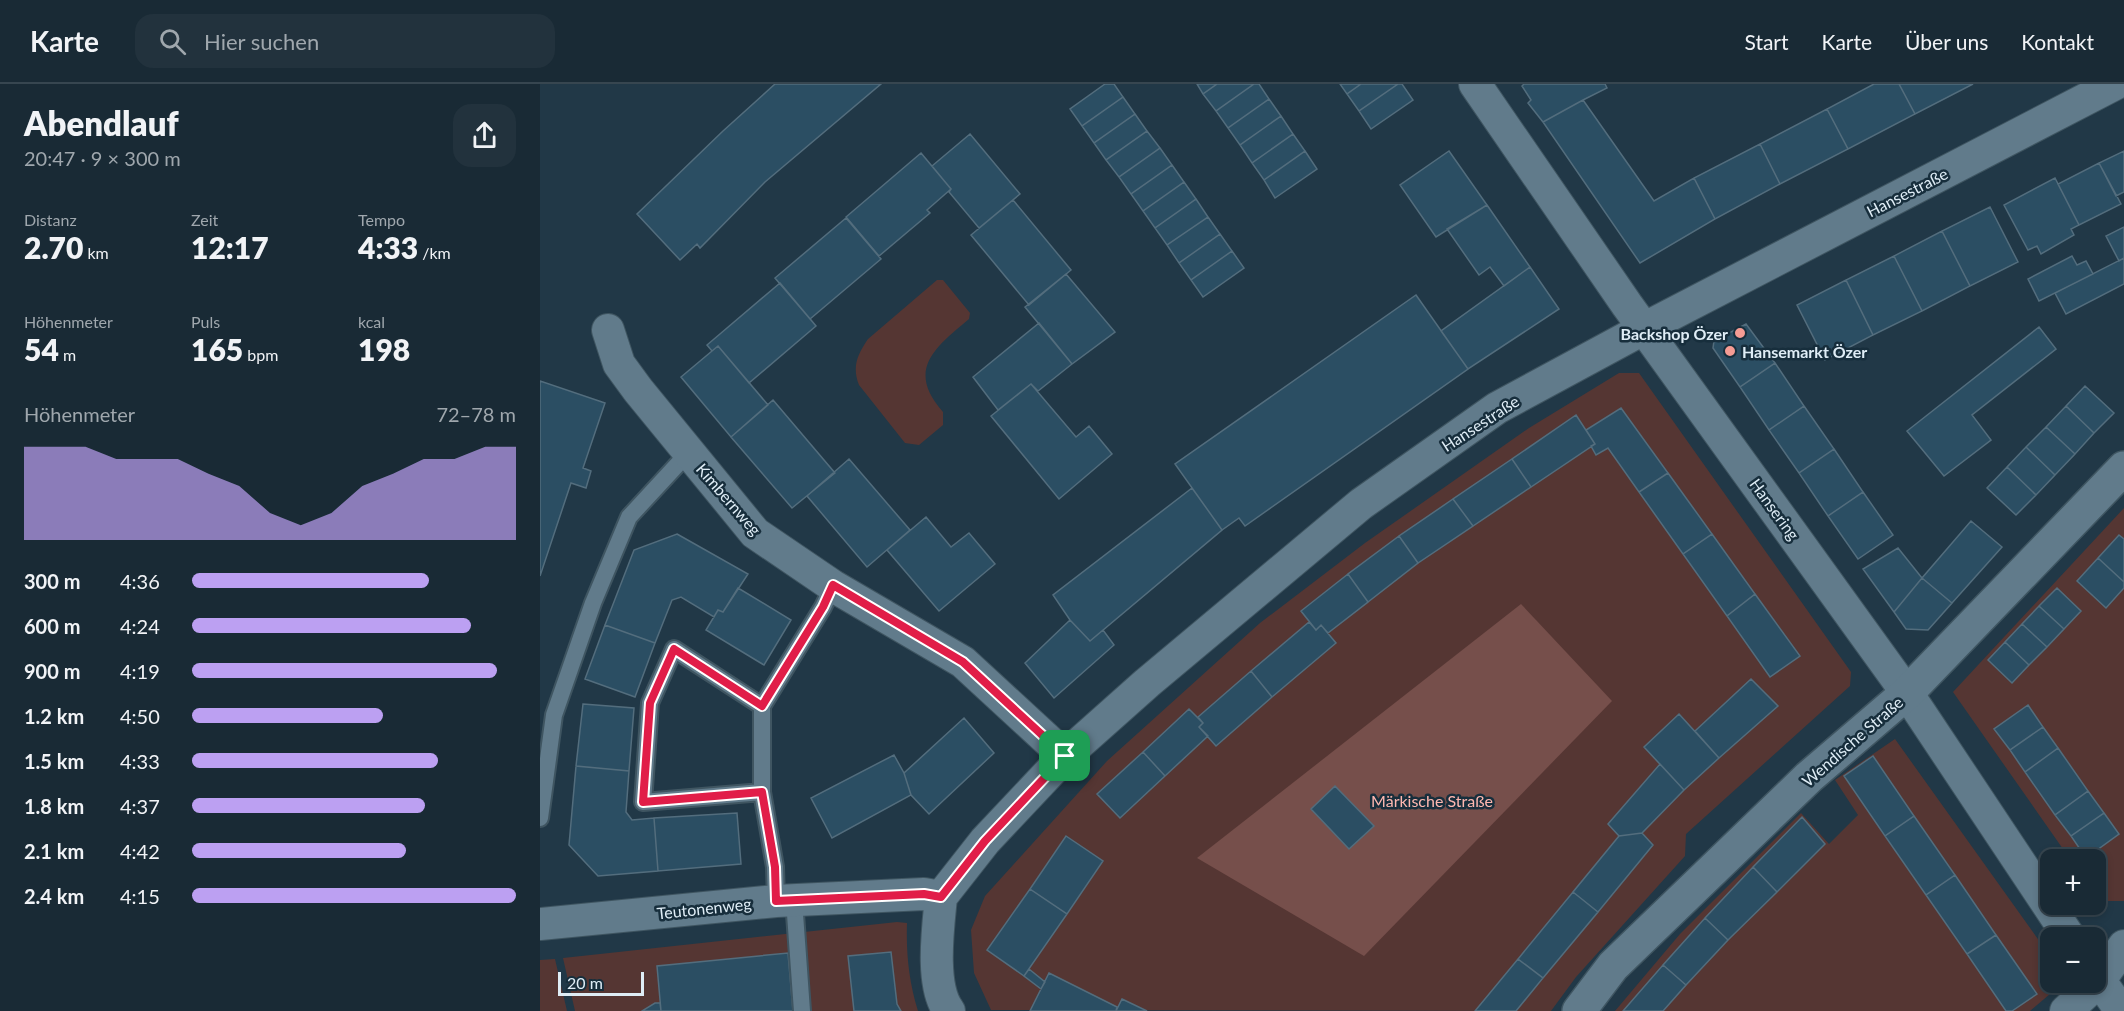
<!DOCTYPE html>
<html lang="de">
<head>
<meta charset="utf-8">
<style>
	body { margin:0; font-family:Lato,sans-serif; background:#22323d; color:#f1f3f6; height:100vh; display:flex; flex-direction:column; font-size:22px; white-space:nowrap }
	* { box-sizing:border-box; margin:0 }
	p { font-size:20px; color:#9fa7ad }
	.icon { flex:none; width:33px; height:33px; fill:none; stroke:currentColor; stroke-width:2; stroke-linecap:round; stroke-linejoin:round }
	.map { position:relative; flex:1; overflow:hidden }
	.panel { display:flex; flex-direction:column; background:#192a35; width:540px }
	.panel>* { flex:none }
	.fabs { position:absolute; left:1500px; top:765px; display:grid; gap:12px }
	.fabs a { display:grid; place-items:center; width:66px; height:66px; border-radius:12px; background:#192a35; box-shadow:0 3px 9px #0003,0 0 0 2px #374650; font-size:30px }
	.scale { position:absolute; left:18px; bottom:15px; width:86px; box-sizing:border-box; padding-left:6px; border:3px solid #dfedf6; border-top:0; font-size:16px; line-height:21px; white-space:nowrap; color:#dfedf6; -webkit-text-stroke:4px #172e3c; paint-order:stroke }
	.pin { position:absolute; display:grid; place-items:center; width:51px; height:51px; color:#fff; margin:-26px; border-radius:12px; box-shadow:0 3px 9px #0006 }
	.round { display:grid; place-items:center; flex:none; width:63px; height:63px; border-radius:18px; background:#22323d }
	.headline { display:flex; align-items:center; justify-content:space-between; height:102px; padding:0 24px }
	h1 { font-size:33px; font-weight:800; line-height:45px }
	.metrics { display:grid; grid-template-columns:repeat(3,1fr); gap:9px; height:102px; padding:6px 24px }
	.metrics div { display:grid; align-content:center }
	.metrics b { font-size:30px; font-weight:800 }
	.metrics small { font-size:16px; font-weight:400 }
	.metrics p { font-size:16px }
	.chart { height:168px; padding:12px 24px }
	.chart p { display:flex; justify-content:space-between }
	.chart svg { width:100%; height:108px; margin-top:6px; fill:#bca0f2; opacity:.7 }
	ul { padding:0 24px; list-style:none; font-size:20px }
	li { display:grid; grid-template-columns:96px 72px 1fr; align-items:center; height:45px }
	li i { height:15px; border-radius:8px; background:#bca0f2 }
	header { display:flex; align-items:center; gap:36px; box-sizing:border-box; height:84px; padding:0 30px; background:#192a35; border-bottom:2px solid #374650 }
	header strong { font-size:28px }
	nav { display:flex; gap:33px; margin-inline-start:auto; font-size:21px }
	.search { width:420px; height:54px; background:#22323d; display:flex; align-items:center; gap:15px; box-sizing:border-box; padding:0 21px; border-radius:18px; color:#9fa7ad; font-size:22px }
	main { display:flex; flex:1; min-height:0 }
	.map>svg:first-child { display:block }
	.green { fill:#553633 }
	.forest { fill:#764f4b }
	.building { fill:#2b4e63; stroke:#536d7d; stroke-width:1.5 }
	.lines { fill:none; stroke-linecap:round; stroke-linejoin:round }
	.service-casing { stroke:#3f5561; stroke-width:20 }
	.minor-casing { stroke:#3f5561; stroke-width:34 }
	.tertiary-casing { stroke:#3f5561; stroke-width:36 }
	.service { stroke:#617b8b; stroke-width:16 }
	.minor { stroke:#617b8b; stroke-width:32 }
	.tertiary { stroke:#617b8b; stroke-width:33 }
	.route-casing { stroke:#fff; stroke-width:12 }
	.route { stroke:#e11d48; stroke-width:8 }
	.poi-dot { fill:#f59c94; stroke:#172e3c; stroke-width:2 }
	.labels { text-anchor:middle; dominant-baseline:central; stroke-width:5; stroke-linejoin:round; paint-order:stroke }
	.street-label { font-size:16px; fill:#dfedf6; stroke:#172e3c }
	.poi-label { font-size:16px; font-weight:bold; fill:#dfedf6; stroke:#172e3c; text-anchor:end }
	.park-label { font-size:16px; fill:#ffb8b0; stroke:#172e3c }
</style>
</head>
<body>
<header>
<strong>Karte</strong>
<div class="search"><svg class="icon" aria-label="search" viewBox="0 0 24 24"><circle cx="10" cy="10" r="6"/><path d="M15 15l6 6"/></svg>Hier suchen</div>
<nav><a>Start</a><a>Karte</a><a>Über uns</a><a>Kontakt</a></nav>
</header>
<main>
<section class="panel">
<div class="headline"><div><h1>Abendlauf</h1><p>20:47 · 9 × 300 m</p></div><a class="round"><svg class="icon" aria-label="share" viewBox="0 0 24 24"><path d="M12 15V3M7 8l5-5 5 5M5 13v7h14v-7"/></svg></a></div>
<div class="metrics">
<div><p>Distanz</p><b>2.70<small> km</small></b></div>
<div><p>Zeit</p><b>12:17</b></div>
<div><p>Tempo</p><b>4:33<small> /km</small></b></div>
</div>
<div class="metrics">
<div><p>Höhenmeter</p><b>54<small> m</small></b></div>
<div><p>Puls</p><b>165<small> bpm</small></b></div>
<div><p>kcal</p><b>198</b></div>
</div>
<div class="chart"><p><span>Höhenmeter</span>72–78 m</p>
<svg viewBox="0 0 160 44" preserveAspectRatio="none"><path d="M0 44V6L10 6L20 6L30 11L40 11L50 11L60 17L70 22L80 33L90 38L100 33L110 22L120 17L130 11L140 11L150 6L160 6V44z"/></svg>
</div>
<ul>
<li><b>300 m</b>4:36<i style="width:73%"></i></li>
<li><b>600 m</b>4:24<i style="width:86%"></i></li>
<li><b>900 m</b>4:19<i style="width:94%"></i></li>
<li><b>1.2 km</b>4:50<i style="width:59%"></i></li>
<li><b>1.5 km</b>4:33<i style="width:76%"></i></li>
<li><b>1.8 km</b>4:37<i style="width:72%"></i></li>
<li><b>2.1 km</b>4:42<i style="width:66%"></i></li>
<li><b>2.4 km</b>4:15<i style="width:100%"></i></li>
</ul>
</section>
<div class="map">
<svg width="1584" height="927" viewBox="0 0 1584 927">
	<rect width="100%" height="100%" fill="#213847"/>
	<!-- green -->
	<path class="green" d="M 397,196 L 403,196 L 430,229 L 429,235 C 396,263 365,285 403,328 L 403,341 L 379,361 L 365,359 L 319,301 C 312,283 317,271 328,255 Z
		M 1079,289 L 1099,289 L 1311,588 L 1310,602 L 1146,750 L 1145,772 L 1036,893 L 1011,927 L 451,926 L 434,889 L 431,846 L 445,812 L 567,677 L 720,539 L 825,459 L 989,344 Z
		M 1584,424 L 1584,817 L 1559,817 L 1556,812 L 1556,776 L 1530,775 L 1413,608 Z
		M 1355,655 L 1510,872 L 1510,898 L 1523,899 L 1490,927 L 1075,927 L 1140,850 L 1261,729 L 1289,760 L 1318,731 L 1295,696 Z
		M 357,838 L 367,839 C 366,870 369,898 378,927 L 35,927 L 23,874 Z
		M 15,875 L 27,927 L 0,927 L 0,876 Z"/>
	<!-- forest -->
	<path class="forest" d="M 981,520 L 1072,617 L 824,872 L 657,774 Z"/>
	<!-- building -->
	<path class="building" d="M 235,0 L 341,0 L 225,98 L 160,164 L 157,160 L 140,176 L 97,130 L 183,47 Z
		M 565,0 L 574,0 L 583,13 L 542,42 L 530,25 Z
		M 657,0 L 677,0 L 663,10 Z
		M 677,0 L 714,0 L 676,27 L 663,10 Z
		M 714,0 L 719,0 L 729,15 L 688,44 L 676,27 Z
		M 800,0 L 821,0 L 807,10 Z
		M 821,0 L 858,0 L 819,27 L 807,10 Z
		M 858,0 L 862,0 L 873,16 L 831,45 L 819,27 Z
		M 984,0 L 1065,0 L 1067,4 L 1043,16 L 1003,38 L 988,19 L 991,16 L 982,2 Z
		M 1334,0 L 1359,0 L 1375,30 L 1308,65 L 1287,25 Z
		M 1359,0 L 1433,0 L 1375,30 Z
		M 583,13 L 595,30 L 554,59 L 542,42 Z
		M 729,15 L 741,32 L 700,61 L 688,44 Z
		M 1043,16 L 1114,117 L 1154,94 L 1175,135 L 1100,179 L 1003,38 Z
		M 1287,25 L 1308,65 L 1240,100 L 1220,60 Z
		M 595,30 L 607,47 L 566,76 L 554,59 Z
		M 741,32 L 753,50 L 712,79 L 700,61 Z
		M 607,47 L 620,64 L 579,93 L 566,76 Z
		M 430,50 L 480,110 L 439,144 L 409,108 L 411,105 L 392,82 Z
		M 753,50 L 765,67 L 724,96 L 712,79 Z
		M 1220,60 L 1240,100 L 1175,135 L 1154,94 Z
		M 620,64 L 632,81 L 591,110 L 579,93 Z
		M 765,67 L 777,85 L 735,114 L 724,96 Z
		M 909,67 L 947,121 L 896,153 L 860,101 Z
		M 1584,67 L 1584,108 L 1576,112 L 1559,79 Z
		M 381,69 L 411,105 L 387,126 L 390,129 L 339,172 L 306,133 Z
		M 1559,79 L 1581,120 L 1539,141 L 1518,100 Z
		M 632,81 L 644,98 L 603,127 L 591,110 Z
		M 1515,94 L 1539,141 L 1531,145 L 1534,151 L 1501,170 L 1497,162 L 1488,166 L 1464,121 Z
		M 644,98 L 656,115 L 615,144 L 603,127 Z
		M 656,115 L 668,133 L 627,161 L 615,144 Z
		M 473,116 L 531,186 L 489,221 L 431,151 Z
		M 947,121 L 990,183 L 964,202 L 950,183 L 939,191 L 907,145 Z
		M 1450,123 L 1478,178 L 1430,202 L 1402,147 Z
		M 668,133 L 680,150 L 639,179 L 627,161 Z
		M 306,134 L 341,175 L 270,235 L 235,194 Z
		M 1584,143 L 1584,174 L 1579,177 L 1566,152 Z
		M 1402,147 L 1430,202 L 1382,227 L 1354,172 Z
		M 680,150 L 692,167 L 651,196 L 639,179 Z
		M 692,167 L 704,184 L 663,213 L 651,196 Z
		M 1354,172 L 1382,227 L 1333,251 L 1306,196 Z
		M 1532,172 L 1537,181 L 1546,177 L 1553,190 L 1499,217 L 1488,195 Z
		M 1584,174 L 1584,200 L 1526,230 L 1515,209 Z
		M 990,183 L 1019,225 L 928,285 L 901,247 Z
		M 526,190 L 575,248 L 532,280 L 485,223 Z
		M 1306,196 L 1333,251 L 1285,276 L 1257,221 Z
		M 240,199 L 276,242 L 209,299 L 178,262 L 172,267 L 167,261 Z
		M 876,211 L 928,285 L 705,442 L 699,434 L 682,446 L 635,380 Z
		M 499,239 L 532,280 L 498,307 L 491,300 L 458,326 L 433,293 Z
		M 1206,240 L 1235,279 L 1200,303 L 1173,264 L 1174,257 Z
		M 1499,243 L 1516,265 L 1432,331 L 1451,356 L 1404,392 L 1367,347 Z
		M 178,262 L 228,321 L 191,353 L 141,293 Z
		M 1235,279 L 1264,322 L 1229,346 L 1200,303 Z
		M 0,297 L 65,319 L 43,384 L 51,387 L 46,404 L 31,399 L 0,492 Z
		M 491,300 L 536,353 L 549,342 L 572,370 L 519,415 L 451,332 Z
		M 1545,302 L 1574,329 L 1554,349 L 1526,322 Z
		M 233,316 L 295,389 L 252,424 L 191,353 Z
		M 1264,322 L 1294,365 L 1259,389 L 1229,346 Z
		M 1526,322 L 1554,349 L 1535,370 L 1506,343 Z
		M 1081,324 L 1128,389 L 1099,408 L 1068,364 L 1056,371 L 1051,362 L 1055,360 L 1046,346 Z
		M 1036,331 L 1055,360 L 991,403 L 972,375 Z
		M 1506,343 L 1535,370 L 1515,391 L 1486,363 Z
		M 1486,363 L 1515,391 L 1496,411 L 1467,383 Z
		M 1294,365 L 1323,408 L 1288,432 L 1259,389 Z
		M 309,375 L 370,446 L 327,483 L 267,412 Z
		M 972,375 L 991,403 L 933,442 L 913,415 Z
		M 1467,383 L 1496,411 L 1476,431 L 1447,404 Z
		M 1128,389 L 1172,450 L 1143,470 L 1099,408 Z
		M 652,404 L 682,446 L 550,557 L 530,536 L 513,511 Z
		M 1323,408 L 1353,451 L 1318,475 L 1288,432 Z
		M 913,415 L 933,442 L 878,479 L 859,452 Z
		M 386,433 L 411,463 L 429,449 L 455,480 L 399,527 L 347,466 Z
		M 1431,437 L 1462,463 L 1412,519 L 1382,494 Z
		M 137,450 L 208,490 L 183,528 L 178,526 L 174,533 L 141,513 L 132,516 L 115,559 L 65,541 L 94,466 Z
		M 1172,450 L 1215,510 L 1187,532 L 1143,470 Z
		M 1579,451 L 1584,455 L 1584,498 L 1558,474 Z
		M 859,452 L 878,479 L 828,518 L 808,490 Z
		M 1358,464 L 1382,494 L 1354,528 L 1323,485 Z
		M 1558,474 L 1584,498 L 1584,504 L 1566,524 L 1537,497 Z
		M 808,490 L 828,518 L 788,549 L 781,541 L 776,546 L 761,527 Z
		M 1382,494 L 1412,519 L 1388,546 L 1366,545 L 1354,528 Z
		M 198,504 L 251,536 L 224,581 L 166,546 L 178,526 L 183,528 Z
		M 1517,504 L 1541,527 L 1524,545 L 1499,522 Z
		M 1215,510 L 1260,572 L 1230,593 L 1187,532 Z
		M 1499,522 L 1524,545 L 1507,563 L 1482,540 Z
		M 530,536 L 550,557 L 563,546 L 574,561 L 514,614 L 485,579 Z
		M 769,538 L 776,546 L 781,541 L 796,559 L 732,613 L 711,587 Z
		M 1482,540 L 1507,563 L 1489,581 L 1465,558 Z
		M 65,541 L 115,559 L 95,613 L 45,595 Z
		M 1465,558 L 1489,581 L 1472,599 L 1448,576 Z
		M 711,587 L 732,613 L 676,662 L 659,643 L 663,639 L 658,633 Z
		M 1211,595 L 1238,622 L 1179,674 L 1155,647 Z
		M 43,620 L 94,624 L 89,687 L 36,682 Z
		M 1488,621 L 1503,643 L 1470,666 L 1454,645 Z
		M 649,625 L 663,639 L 659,643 L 668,652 L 625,692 L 603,668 Z
		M 1139,630 L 1179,674 L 1144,706 L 1104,663 Z
		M 424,634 L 454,669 L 389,730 L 371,711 L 364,689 Z
		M 1503,643 L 1518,664 L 1485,688 L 1470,666 Z
		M 1518,664 L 1548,707 L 1515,731 L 1485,688 Z
		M 603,668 L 625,692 L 580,734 L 557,710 Z
		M 354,671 L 364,689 L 371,711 L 292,754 L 271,714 Z
		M 1333,672 L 1374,732 L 1345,752 L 1304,692 Z
		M 1120,680 L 1144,706 L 1102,749 L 1079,752 L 1068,740 Z
		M 36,682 L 89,687 L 86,728 L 92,736 L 114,734 L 118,787 L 58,792 L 29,761 Z
		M 795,702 L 834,742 L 809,765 L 771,725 Z
		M 1548,707 L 1564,729 L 1531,752 L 1515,731 Z
		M 197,729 L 201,780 L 118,787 L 114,734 Z
		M 1564,729 L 1579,750 L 1546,774 L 1531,752 Z
		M 1374,732 L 1415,791 L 1386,811 L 1345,752 Z
		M 1262,733 L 1285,760 L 1237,808 L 1213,783 Z
		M 1102,749 L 1113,761 L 1058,828 L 1033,808 L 1079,752 Z
		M 526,752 L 563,777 L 527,830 L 490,805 Z
		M 1213,783 L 1237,808 L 1188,856 L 1165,834 Z
		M 1415,791 L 1456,851 L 1427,870 L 1386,811 Z
		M 490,805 L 527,830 L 484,892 L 447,866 Z
		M 1033,808 L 1058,828 L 1003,894 L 978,875 Z
		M 1165,834 L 1188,856 L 1146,901 L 1123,881 Z
		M 1456,851 L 1497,910 L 1472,927 L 1466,927 L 1427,870 Z
		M 351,868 L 357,920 L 361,927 L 314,927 L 308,872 Z
		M 248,869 L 253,927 L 121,927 L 117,882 Z
		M 978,875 L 1003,894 L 976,927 L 935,927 Z
		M 1123,881 L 1146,901 L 1123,927 L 1083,927 Z
		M 489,885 L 505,898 L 501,905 L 484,892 Z
		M 509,889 L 577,923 L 576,927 L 490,927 Z
		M 582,915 L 607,927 L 576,927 Z
		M 115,919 L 120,919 L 121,927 L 102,927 Z"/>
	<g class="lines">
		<!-- service casing -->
		<g class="service-casing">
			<path id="service" d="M 222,622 L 134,565 L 110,619 L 103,718 L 222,708
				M 0,734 L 14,631 L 53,519 L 89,433 L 149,368
				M 254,816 L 262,927
				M 236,817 L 235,783 L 222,708 L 222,622 L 283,523 L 293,502"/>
		</g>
		<!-- minor casing -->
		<g class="minor-casing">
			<path id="minor" d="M 935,0 L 1087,221 L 1367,609 L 1530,854
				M 68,246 L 79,280 L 98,306 L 215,449 L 293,502 L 423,578 L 525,672
				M 401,813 L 445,757 L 525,672 L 607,599 L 821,420 L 957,324 L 1105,244 L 1575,0
				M 401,813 C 398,844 390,902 409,927
				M 0,840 L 236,817 L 384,810 L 401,813
				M 1556,891 L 1581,927
				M 1526,927 L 1559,897 L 1584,862"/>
		</g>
		<!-- tertiary casing -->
		<g class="tertiary-casing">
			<path id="tertiary" d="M 1039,927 L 1073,882 L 1269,693 L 1367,609 L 1584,384"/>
		</g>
		<!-- service -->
		<use href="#service" class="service"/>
		<!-- minor -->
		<use href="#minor" class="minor"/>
		<!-- tertiary -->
		<use href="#tertiary" class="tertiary"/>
	</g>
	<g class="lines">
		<!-- route casing -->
		<g class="route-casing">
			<path id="route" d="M 293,501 L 423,578 L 525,672 L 445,757 L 401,813 L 384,810 L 236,817 L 235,783 L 222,708 L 103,718 L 110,619 L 134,565 L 222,622 L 283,523 Z"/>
		</g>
		<!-- route -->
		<use href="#route" class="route"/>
	</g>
	<!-- markers -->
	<g class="poi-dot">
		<circle cx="1200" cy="249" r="6"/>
		<circle cx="1190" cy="267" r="6"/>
	</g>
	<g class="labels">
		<!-- street labels -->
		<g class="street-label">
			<text transform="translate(1367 108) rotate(-27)">Hansestraße</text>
			<text transform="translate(940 339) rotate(-33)">Hansestraße</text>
			<text transform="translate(189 415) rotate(49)">Kimbernweg</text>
			<text transform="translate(1235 425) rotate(54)">Hansering</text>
			<text transform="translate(1312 657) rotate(-41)">Wendische Straße</text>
			<text transform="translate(164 824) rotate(-6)">Teutonenweg</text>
		</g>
		<!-- poi labels -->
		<g class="poi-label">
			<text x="1188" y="249">Backshop Özer</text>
			<text x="1202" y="267" text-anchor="start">Hansemarkt Özer</text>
		</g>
		<!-- park labels -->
		<g class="park-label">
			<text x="892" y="716">Märkische Straße</text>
		</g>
	</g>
</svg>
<div class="fabs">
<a>+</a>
<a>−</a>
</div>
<div class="scale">20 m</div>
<div class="pin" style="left:525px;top:672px;background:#1e9e55"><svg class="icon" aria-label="arrive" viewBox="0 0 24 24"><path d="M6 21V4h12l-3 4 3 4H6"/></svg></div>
</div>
</main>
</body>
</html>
